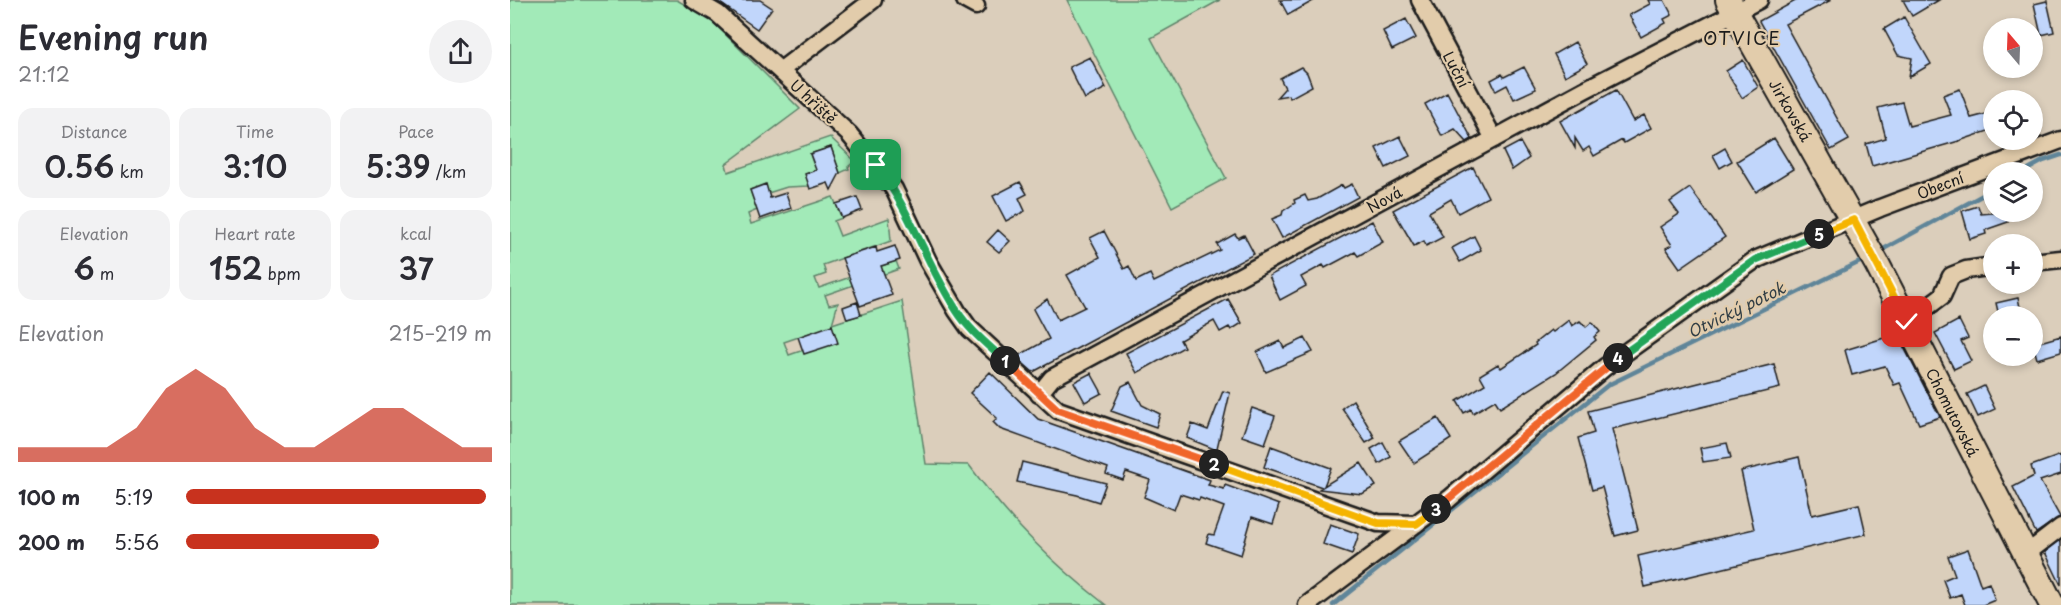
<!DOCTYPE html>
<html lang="en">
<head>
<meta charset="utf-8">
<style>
	body { margin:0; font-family:"Playpen Sans",sans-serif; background:#f2f2f3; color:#2b2b33; height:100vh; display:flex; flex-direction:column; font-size:22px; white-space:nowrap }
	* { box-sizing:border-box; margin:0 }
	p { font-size:20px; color:#7c7c81 }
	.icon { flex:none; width:33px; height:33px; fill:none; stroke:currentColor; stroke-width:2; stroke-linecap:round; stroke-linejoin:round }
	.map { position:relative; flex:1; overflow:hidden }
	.side { display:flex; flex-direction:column; background:#fff; width:510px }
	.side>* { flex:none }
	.needle { width:39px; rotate:341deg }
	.controls { position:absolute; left:1473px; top:18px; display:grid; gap:12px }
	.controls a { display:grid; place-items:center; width:60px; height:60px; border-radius:50%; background:#fff; box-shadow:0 3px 9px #0003; font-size:30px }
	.pin { position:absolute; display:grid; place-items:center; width:51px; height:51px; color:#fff; margin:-26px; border-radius:12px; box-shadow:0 3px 9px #0006 }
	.km { position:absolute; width:30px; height:30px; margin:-15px; border-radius:50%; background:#222; color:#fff; font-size:16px; line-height:30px; text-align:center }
	.round { display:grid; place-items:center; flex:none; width:63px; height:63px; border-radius:32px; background:#f2f2f3 }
	.summary { display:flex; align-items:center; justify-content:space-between; height:102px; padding:0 18px }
	h1 { font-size:33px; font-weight:600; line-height:45px }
	.figures { display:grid; grid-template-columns:repeat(3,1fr); gap:9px; height:102px; padding:6px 18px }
	.figures div { display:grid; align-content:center; border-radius:15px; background:#f2f2f3; text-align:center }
	.figures b { font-size:30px; font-weight:600 }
	.figures small { font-size:16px; font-weight:400 }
	.figures p { font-size:16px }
	.chart { height:168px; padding:12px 18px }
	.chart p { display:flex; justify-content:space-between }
	.chart svg { width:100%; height:108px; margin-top:6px; fill:#c8321e; opacity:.7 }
	ul { padding:0 18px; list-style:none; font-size:20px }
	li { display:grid; grid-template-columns:96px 72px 1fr; align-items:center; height:45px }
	li i { height:15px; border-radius:8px; background:#c8321e }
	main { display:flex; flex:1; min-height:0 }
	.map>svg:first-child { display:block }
	.green { fill:#a2eab8; stroke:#5f836a; stroke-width:1.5; fill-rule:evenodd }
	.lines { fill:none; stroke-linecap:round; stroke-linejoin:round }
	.stream { stroke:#5f8599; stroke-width:4.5 }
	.building { fill:#c1d6fb; stroke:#1c1c1c; stroke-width:1.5 }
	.minor-casing { stroke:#1c1c1c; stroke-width:21 }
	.secondary-casing { stroke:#1c1c1c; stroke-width:28 }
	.minor { stroke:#e2ccab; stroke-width:16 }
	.secondary { stroke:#e2ccab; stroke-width:24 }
	.split-1-casing { stroke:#fff; stroke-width:12 }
	.split-2-casing { stroke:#fff; stroke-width:12 }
	.split-3-casing { stroke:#fff; stroke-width:12 }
	.split-4-casing { stroke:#fff; stroke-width:12 }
	.split-5-casing { stroke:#fff; stroke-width:12 }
	.split-6-casing { stroke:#fff; stroke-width:12 }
	.split-1 { stroke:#22a559; stroke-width:8 }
	.split-2 { stroke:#f0652b; stroke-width:8 }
	.split-3 { stroke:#f5b400; stroke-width:8 }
	.split-4 { stroke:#f0652b; stroke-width:8 }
	.split-5 { stroke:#22a559; stroke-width:8 }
	.split-6 { stroke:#f5b400; stroke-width:8 }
	.labels { text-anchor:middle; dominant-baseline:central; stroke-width:4.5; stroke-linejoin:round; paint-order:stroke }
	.street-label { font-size:15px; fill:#1c1c1c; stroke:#e2ccab }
	.water-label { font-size:16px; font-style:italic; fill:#323f46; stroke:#e2ccab }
	.quarter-label { font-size:18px; letter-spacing:1.5px; fill:#1c1c1c; stroke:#e2ccab }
</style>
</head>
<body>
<main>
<section class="side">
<div class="summary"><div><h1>Evening run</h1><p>21:12</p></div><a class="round"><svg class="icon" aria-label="share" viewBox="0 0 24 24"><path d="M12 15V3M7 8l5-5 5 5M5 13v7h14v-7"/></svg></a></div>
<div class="figures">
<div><p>Distance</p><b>0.56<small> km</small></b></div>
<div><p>Time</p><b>3:10</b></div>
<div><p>Pace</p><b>5:39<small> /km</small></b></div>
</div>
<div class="figures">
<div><p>Elevation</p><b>6<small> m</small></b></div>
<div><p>Heart rate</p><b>152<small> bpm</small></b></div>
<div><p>kcal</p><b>37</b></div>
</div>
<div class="chart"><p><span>Elevation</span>215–219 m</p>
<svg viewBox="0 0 160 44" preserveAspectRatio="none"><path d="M0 44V38L10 38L20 38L30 38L40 30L50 14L60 6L70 14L80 30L90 38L100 38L110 30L120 22L130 22L140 30L150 38L160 38V44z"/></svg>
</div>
<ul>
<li><b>100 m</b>5:19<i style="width:98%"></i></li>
<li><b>200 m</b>5:56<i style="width:63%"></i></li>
</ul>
</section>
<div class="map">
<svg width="1551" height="605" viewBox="0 0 1551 605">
	<rect width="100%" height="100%" fill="#dbcebb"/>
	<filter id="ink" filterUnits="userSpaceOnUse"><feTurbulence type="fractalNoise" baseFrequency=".0167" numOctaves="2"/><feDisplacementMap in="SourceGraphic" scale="12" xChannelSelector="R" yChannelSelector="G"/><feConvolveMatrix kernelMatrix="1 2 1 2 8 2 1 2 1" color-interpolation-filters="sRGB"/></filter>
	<g filter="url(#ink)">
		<!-- green -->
		<path class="green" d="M 0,0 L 167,0 L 201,20 L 290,109 L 216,164 L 218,172 L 320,137 L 345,161 L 338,167 L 339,169 L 330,173 L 321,147 L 300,154 L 303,163 L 309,169 L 299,186 L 277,187 L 258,193 L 255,184 L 240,190 L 247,210 L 238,214 L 241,224 L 323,197 L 332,218 L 324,221 L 330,236 L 379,218 L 381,241 L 313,265 L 316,274 L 305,278 L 309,288 L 386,261 L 389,269 L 315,295 L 319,305 L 328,303 L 322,324 L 392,301 L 416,464 L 459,465 C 501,522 541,562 596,605 L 0,605 ZM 306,331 L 311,344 L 279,355 L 274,342 Z
			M 557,0 L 710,0 L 641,38 L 716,178 L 662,207 Z"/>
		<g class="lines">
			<!-- stream -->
			<path class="stream" d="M 1513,172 L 1533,161 L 1551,155
				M 1368,252 L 1484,189
				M 823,605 L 1098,385 L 1356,259"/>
		</g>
		<!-- building -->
		<path class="building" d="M 206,0 L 250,0 L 262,8 L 247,29 Z
			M 770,0 L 805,0 L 778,15 Z
			M 1138,0 L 1154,0 L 1162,15 L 1154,19 L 1156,23 L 1131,37 L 1119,15 L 1140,4 Z
			M 1287,0 L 1321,0 L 1275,24 L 1339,140 L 1321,150 L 1249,21 Z
			M 1393,0 L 1429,0 L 1402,16 Z
			M 1537,1 L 1544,32 L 1531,35 L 1524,4 Z
			M 1394,17 L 1421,64 L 1399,77 L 1402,58 L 1388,55 L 1374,29 Z
			M 896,19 L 906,38 L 882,50 L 873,31 Z
			M 1065,42 L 1077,64 L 1055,76 L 1044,54 Z
			M 580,57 L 596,88 L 575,99 L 559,67 Z
			M 1233,60 L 1248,87 L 1232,98 L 1216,71 Z
			M 791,67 L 797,73 L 802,86 L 780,98 L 779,95 L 767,97 L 775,88 L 770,78 Z
			M 1014,67 L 1026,89 L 1004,99 L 997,85 L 986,91 L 981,80 L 992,74 L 994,77 Z
			M 1450,89 L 1461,118 L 1484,112 L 1484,129 L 1449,141 L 1362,166 L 1356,144 L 1376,138 L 1368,108 L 1392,102 L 1399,126 L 1441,115 L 1433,95 Z
			M 1106,90 L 1123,121 L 1134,115 L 1141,128 L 1114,143 L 1112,140 L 1084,156 L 1079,147 L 1073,151 L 1065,138 L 1065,148 L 1050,121 Z
			M 937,92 L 962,139 L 957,142 L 945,129 L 932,136 L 915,104 Z
			M 890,136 L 900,156 L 876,168 L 866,148 Z
			M 1264,138 L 1283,169 L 1246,192 L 1227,161 Z
			M 1010,142 L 1019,158 L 1002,170 L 993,151 Z
			M 321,147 L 330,173 L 321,190 L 318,183 L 300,189 L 295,174 L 306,170 L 300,154 Z
			M 1215,148 L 1222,161 L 1210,168 L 1203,155 Z
			M 963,167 L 978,197 L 948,213 L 941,199 L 919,212 L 933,237 L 916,246 L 914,241 L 904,246 L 883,210 Z
			M 510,182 L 517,194 L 509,198 L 515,211 L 496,221 L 483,196 Z
			M 256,184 L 260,198 L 276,193 L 281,208 L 250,219 L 240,190 Z
			M 842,184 L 848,197 L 772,238 L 762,219 L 772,215 L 773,211 L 785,203 L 784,200 L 795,195 L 798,201 L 807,199 L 832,185 L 834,188 Z
			M 1180,188 L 1215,237 L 1170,268 L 1156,248 L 1162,245 L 1150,227 L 1169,214 L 1160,202 Z
			M 347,197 L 352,210 L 332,218 L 326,204 Z
			M 1468,206 L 1471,214 L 1494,212 L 1498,222 L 1475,230 L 1476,234 L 1460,239 L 1452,211 Z
			M 862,221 L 873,242 L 848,256 L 845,252 L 815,268 L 813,265 L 791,277 L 796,286 L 770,300 L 759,276 Z
			M 488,230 L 500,241 L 489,252 L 477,242 Z
			M 594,231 L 614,269 L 619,266 L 626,281 L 640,274 L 644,282 L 710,250 L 707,244 L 725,234 L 728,238 L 734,235 L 744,254 L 523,372 L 506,357 L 539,339 L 523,309 L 537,299 L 548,320 L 575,307 L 557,275 L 590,257 L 580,238 Z
			M 964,236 L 971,250 L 950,262 L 942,248 Z
			M 385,246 L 390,260 L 371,266 L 382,295 L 350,306 L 332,258 L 366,247 L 367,252 Z
			M 1508,298 L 1512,316 L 1489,316 L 1486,303 Z
			M 718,299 L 732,323 L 721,330 L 719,327 L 710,332 L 704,321 L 670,340 L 674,347 L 627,373 L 616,353 Z
			M 347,302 L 351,315 L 337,319 L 333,307 Z
			M 1059,320 L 1062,326 L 1070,321 L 1076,327 L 1082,322 L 1090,332 L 1084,337 L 1086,340 L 1046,373 L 990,408 L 985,400 L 963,413 L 961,409 L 954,413 L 947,401 L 975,384 L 970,375 L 988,364 L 991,368 L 1026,345 L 1025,343 L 1041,330 L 1043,332 Z
			M 1449,320 L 1458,338 L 1451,341 L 1461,361 L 1444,369 L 1425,333 Z
			M 322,325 L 328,343 L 294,354 L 288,337 Z
			M 1387,334 L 1430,417 L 1409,424 L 1390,383 L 1384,385 L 1375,366 L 1342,375 L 1335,350 Z
			M 1551,336 L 1551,352 L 1527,359 L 1523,344 Z
			M 795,338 L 803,352 L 756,372 L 747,352 L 770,341 L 774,348 Z
			M 1264,364 L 1270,388 L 1102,429 L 1128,530 L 1105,536 L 1092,487 L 1082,490 L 1068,438 L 1084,433 L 1078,411 Z
			M 480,372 L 528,419 L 700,480 L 698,485 L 714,489 L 715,485 L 769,505 L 763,524 L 742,517 L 731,555 L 696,543 L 699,534 L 704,535 L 714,507 L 690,498 L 689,500 L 670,494 L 664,510 L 634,497 L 640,480 L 616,472 L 613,480 L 596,474 L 598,468 L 490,429 L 483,422 L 487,418 L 460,393 Z
			M 581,373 L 592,393 L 575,402 L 564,382 Z
			M 620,382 L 632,405 L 650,414 L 646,427 L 601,411 L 612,386 Z
			M 1474,386 L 1485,409 L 1468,417 L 1457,394 Z
			M 713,391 L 720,393 L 707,448 L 709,451 L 677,438 L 682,424 L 698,430 Z
			M 843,400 L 865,438 L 856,443 L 832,408 Z
			M 742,408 L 765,416 L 755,444 L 732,436 Z
			M 928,418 L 941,439 L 904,463 L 889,441 Z
			M 873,442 L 881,457 L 869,464 L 861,449 Z
			M 1217,443 L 1221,458 L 1193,462 L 1190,448 Z
			M 761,446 L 821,468 L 814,486 L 851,463 L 866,486 L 852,494 L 809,489 L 812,487 L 754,467 Z
			M 1551,455 L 1551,474 L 1530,481 L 1550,517 L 1526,533 L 1503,487 L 1524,476 L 1521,466 Z
			M 1289,457 L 1302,515 L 1349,504 L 1356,534 L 1135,587 L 1128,556 L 1244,529 L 1231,471 Z
			M 512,462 L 596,483 L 589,502 L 567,495 L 507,482 Z
			M 820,524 L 849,534 L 842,554 L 813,544 Z
			M 1551,540 L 1551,585 L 1535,552 Z
			M 1458,549 L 1471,586 L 1479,583 L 1485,600 L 1473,605 L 1455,605 L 1451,594 L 1440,598 L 1433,580 L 1445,575 L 1438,556 Z"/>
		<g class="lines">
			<!-- minor casing -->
			<g class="minor-casing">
				<path id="minor" d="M 184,0 L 208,14 L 339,134 L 384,189 L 418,261 L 447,311 L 459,328 L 548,410 L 868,523 L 906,524
					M 455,0 L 466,6
					M 910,0 L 984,139
					M 271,70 L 363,0
					M 1522,262 L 1551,259
					M 1397,322 L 1432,296 L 1441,276 L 1456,270 L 1484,266
					M 529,394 L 542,378 L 1074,90 L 1249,0
					M 1516,554 L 1551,527
					M 797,605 L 939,499 L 1095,367 L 1245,260 L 1370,208 L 1551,140"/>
			</g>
			<!-- secondary casing -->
			<g class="secondary-casing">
				<path id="secondary" d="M 1218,0 L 1367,264 L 1542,605"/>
			</g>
			<!-- minor -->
			<use href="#minor" class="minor"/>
			<!-- secondary -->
			<use href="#secondary" class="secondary"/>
		</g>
	</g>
	<g class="lines" filter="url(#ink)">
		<!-- split-1 casing -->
		<g class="split-1-casing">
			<path id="split-1" d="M 366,165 C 401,210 416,264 447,311 C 459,330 478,345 495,361"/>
		</g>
		<!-- split-2 casing -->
		<g class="split-2-casing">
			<path id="split-2" d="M 495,361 L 548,410 L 704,464"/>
		</g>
		<!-- split-3 casing -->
		<g class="split-3-casing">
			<path id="split-3" d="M 704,464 L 868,523 L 906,524 L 926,509"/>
		</g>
		<!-- split-4 casing -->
		<g class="split-4-casing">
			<path id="split-4" d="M 926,509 L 1108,358"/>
		</g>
		<!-- split-5 casing -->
		<g class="split-5-casing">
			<path id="split-5" d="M 1108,358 L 1245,260 L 1309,234"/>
		</g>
		<!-- split-6 casing -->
		<g class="split-6-casing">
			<path id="split-6" d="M 1309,234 L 1344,220 L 1397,322"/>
		</g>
		<!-- split-1 -->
		<use href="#split-1" class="split-1"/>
		<!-- split-2 -->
		<use href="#split-2" class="split-2"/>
		<!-- split-3 -->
		<use href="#split-3" class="split-3"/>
		<!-- split-4 -->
		<use href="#split-4" class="split-4"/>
		<!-- split-5 -->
		<use href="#split-5" class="split-5"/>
		<!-- split-6 -->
		<use href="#split-6" class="split-6"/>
	</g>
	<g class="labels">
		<!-- street labels -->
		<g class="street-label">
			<text transform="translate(947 69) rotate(62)">Luční</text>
			<text transform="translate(304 101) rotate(43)">U hřiště</text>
			<text transform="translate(1281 110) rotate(60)">Jirkovská</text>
			<text transform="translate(1430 185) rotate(-21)">Obecní</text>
			<text transform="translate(874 199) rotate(-29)">Nová</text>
			<text transform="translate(1443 412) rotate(63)">Chomutovská</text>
		</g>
		<!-- water labels -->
		<g class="water-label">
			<text transform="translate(1226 309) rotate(-26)">Otvický potok</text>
		</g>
		<!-- quarter labels -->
		<g class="quarter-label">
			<text x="1232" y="37">OTVICE</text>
		</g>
	</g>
</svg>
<div class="controls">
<a><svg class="needle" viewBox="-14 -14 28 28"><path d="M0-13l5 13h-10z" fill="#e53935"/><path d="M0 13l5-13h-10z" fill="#7c7c81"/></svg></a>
<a><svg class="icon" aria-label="locate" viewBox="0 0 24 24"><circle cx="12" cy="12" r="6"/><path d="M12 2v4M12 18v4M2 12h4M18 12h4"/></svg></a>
<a><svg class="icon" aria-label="layers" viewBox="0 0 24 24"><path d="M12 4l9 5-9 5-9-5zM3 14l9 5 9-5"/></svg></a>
<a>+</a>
<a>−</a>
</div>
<div class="pin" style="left:366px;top:165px;background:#1e9e55"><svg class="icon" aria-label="arrive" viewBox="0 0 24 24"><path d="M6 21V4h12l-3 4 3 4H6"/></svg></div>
<div class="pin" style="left:1397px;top:322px;background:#d93025"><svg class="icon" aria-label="check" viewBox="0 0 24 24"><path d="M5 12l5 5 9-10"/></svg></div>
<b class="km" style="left:495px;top:361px">1</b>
<b class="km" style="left:704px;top:464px">2</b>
<b class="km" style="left:926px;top:509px">3</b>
<b class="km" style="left:1108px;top:358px">4</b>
<b class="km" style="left:1309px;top:234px">5</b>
</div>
</main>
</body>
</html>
